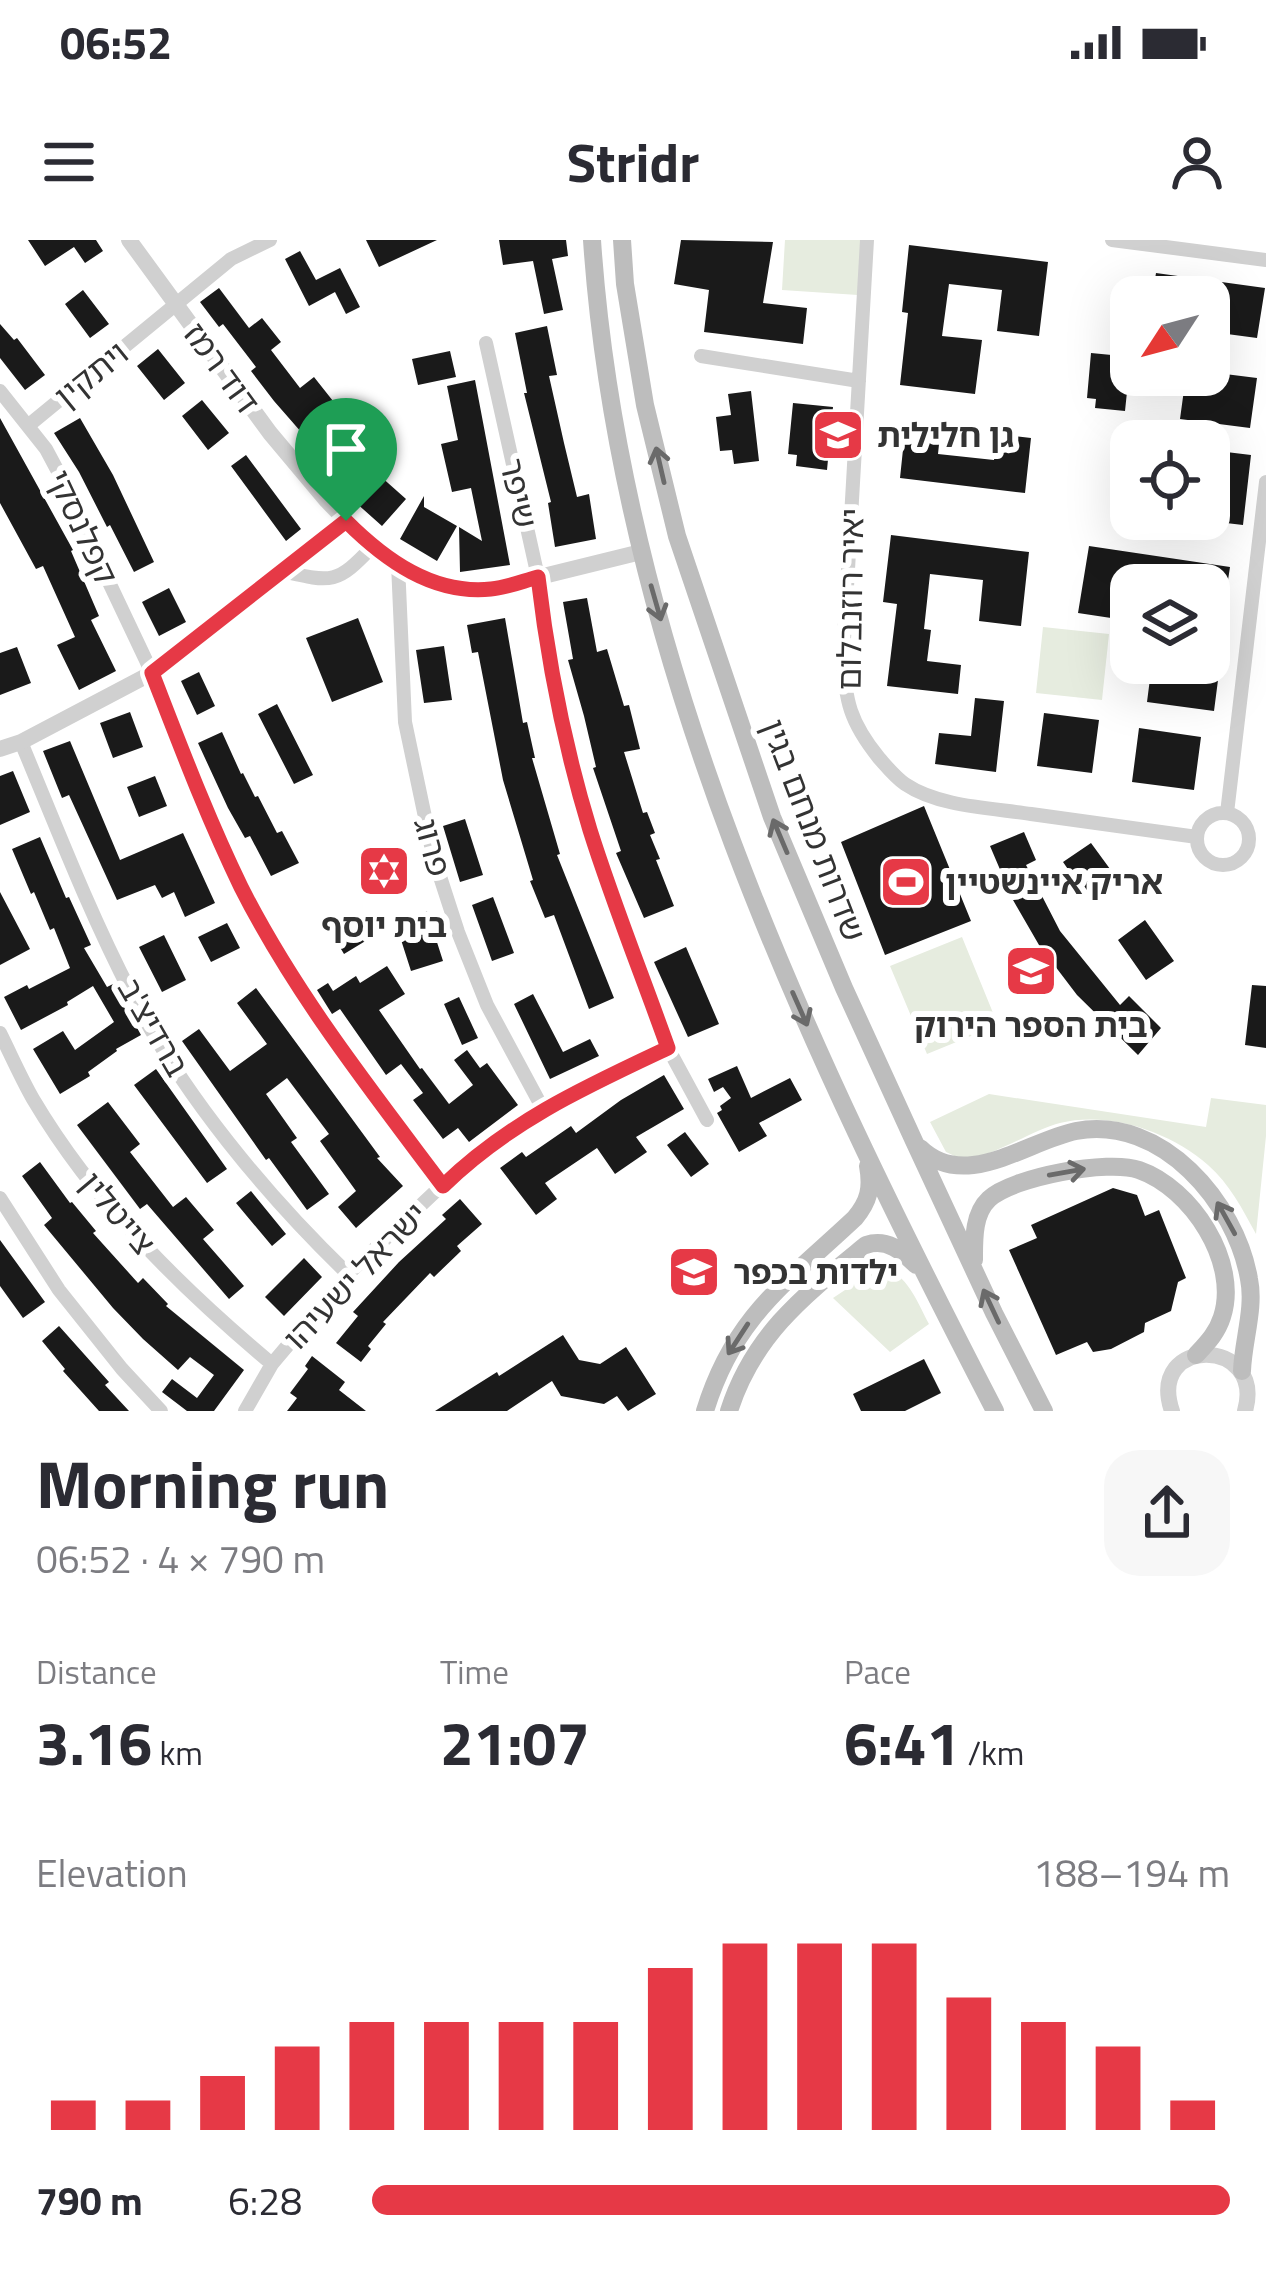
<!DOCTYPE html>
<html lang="en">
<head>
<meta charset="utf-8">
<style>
	body { margin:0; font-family:"Titillium Web","Noto Sans Hebrew",sans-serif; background:#f7f7f7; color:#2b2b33; height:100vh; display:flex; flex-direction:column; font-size:45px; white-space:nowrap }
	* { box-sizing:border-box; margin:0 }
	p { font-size:39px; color:#7c7c81 }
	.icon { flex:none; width:66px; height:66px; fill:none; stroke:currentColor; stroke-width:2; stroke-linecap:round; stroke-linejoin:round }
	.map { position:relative; height:1171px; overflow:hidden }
	.sheet { display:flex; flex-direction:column; background:#fff; flex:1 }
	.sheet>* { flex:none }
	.needle { width:78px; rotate:234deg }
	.controls { position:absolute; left:1110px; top:36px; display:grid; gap:24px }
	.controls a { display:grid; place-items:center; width:120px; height:120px; border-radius:24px; background:#fff; box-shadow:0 12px 48px #0002; font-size:60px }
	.pin { position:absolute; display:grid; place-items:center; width:102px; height:102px; color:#fff; margin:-123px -51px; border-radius:50% 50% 50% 0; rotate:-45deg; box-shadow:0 0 12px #0007 }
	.pin .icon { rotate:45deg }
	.round { display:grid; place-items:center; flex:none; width:126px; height:126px; border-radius:36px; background:#f7f7f7 }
	.summary { display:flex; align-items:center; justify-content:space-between; height:204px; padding:0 36px }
	h1 { font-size:66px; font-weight:700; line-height:90px }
	.metrics { display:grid; grid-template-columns:repeat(3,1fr); gap:18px; height:204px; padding:12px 36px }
	.metrics div { display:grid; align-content:center }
	.metrics b { font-size:60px; font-weight:700 }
	.metrics small { font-size:33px; font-weight:400 }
	.metrics p { font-size:33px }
	.chart { height:336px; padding:24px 36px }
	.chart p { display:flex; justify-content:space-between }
	.chart svg { width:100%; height:216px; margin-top:12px; stroke:#e63946; stroke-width:6 }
	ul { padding:0 36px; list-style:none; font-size:39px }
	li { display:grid; grid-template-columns:192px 144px 1fr; align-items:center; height:90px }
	li i { height:30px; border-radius:15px; background:#e63946 }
	.status { display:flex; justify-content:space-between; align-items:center; height:84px; padding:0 60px; background:#fff; direction:ltr }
	.status svg { height:33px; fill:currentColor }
	header { display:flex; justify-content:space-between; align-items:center; height:156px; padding:0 36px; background:#fff; font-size:54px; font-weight:700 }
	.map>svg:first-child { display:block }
	.green { fill:#e6ecdf }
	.building { fill:#1a1a1a }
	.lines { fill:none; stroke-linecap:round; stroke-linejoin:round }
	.minor { stroke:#d0d0d0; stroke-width:14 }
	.tertiary { stroke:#d0d0d0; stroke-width:16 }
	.secondary { stroke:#bdbdbd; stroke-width:18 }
	.oneway { stroke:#6a6a6a }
	.route-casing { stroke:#fff; stroke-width:24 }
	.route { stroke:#e63946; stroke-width:15 }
	.labels { text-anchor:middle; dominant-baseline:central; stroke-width:12; stroke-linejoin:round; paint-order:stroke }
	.street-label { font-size:33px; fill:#333; stroke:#fff }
	.poi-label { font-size:33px; font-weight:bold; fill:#333; stroke:#fff; text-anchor:start }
</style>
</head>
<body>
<div class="status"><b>06:52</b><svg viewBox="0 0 49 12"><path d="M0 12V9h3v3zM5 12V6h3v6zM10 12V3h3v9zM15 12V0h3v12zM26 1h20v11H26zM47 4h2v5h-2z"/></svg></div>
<header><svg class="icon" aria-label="menu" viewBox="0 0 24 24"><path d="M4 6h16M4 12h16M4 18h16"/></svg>Stridr<svg class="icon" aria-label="person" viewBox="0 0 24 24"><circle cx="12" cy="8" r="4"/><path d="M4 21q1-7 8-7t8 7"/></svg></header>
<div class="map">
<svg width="1266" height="1171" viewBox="0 0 1266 1171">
	<rect width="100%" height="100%" fill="#fff"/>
	<!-- green -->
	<path class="green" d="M 785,0 L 861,0 L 858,55 L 782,50 Z
		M 1043,387 L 1109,394 L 1102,460 L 1036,453 Z
		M 962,697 L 998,785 L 927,814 L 890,726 Z
		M 989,854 L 1206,887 L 1211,858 L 1266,865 L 1266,896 L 1256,994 C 1243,970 1229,943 1208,925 C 1170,892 1110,871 1060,883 C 1034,889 988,920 963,919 C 957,919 952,914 946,912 L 930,882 Z
		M 878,1028 C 906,1029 917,1062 929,1084 L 890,1112 L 833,1058 Z"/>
	<!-- building -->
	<path class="building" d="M 28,0 L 96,0 L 103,11 L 85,23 L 74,7 L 45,26 Z
		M 366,0 L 437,0 L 379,27 Z
		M 499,0 L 566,0 L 568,16 L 552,19 L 563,70 L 544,74 L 533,21 L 503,25 Z
		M 681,0 L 773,2 L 763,63 L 807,68 L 803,104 L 704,92 L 709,50 L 674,44 Z
		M 909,5 L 1048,22 L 1039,96 L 997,91 L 1002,50 L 949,44 L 942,96 L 982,100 L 975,154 L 900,145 L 908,73 L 902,72 Z
		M 300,11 L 316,40 L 340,28 L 360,67 L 346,74 L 335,52 L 309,66 L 285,19 Z
		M 1156,33 L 1265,48 L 1257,98 L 1227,94 L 1229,78 L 1209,75 L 1209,57 L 1152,57 Z
		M 219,48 L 249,88 L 262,78 L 281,102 L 271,110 L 300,148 L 314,137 L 333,161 L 320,171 L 361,219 L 406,259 L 382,286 L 345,253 L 350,248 L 274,161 L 251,131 L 256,127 L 223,84 L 219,87 L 200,62 Z
		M 83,50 L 109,84 L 90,98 L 65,64 Z
		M 0,84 L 14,100 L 17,98 L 45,135 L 25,150 L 0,118 Z
		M 547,86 L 557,135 L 549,136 L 564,203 L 577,257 L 589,254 L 596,299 L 555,307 L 548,263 L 551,262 L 524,153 L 527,153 L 515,93 Z
		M 158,109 L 185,143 L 164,160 L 137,126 Z
		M 450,111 L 456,137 L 418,145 L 412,119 Z
		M 1091,113 L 1122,116 L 1121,123 L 1130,123 L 1125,171 L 1095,168 L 1096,159 L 1087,158 Z
		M 1209,132 L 1257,138 L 1250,188 L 1180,179 L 1186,135 L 1209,135 Z
		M 475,140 L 510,325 L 460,332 L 459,287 L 482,301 L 471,248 L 452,252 L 441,204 L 458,200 L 447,146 Z
		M 751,151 L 759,221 L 734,224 L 732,210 L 720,211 L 716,177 L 731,175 L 728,154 Z
		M 202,160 L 229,193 L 208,210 L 182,176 Z
		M 793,163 L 833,167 L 827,230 L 796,226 L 797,215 L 788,214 Z
		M 0,178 L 73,310 L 71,311 L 99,376 L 91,380 L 116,431 L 79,450 L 57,405 L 75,397 L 43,326 L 36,329 L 0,263 Z
		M 80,178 L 113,235 L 154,322 L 134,332 L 110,285 L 107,287 L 79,232 L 54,193 Z
		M 906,181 L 941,185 L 938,214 L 994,220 L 997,194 L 1031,198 L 1025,253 L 900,238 Z
		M 1118,200 L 1131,202 L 1131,272 L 1110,269 Z
		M 1218,211 L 1251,215 L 1243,285 L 1209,281 L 1209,237 L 1215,238 Z
		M 246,215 L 301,289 L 286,301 L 231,226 Z
		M 424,256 L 424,267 L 457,286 L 437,321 L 400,299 Z
		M 891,295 L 1029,312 L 1021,386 L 979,381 L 983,340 L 930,334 L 924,389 L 931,390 L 927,421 L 961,425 L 958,454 L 887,446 L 897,364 L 883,362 Z
		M 1089,306 L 1230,327 L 1221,386 L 1209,384 L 1209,345 L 1131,345 L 1131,381 L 1078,373 Z
		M 169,348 L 186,382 L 159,396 L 142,362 Z
		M 587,358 L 597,412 L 607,409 L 624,466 L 629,465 L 640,509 L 624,512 L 643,573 L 647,572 L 655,593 L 650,595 L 660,619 L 656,620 L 674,666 L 644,678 L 616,613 L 621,611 L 593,528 L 596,527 L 584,476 L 568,420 L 573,419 L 563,362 Z
		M 358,378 L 383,442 L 332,462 L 306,398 Z
		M 505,378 L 523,483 L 527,482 L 535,518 L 532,518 L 560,614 L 557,615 L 614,758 L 589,769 L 554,675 L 545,678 L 530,641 L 533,640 L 503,540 L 478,412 L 472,413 L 467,385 Z
		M 444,406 L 452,460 L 424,463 L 416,410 Z
		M 17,407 L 31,443 L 0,455 L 0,413 Z
		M 1209,415 L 1221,417 L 1214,471 L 1147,462 L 1152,423 L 1209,423 Z
		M 199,432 L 215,466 L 197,475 L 181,441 Z
		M 975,458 L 1004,461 L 996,532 L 935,524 L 939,493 L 971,496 Z
		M 277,464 L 313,535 L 294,544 L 258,474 Z
		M 130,472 L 143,507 L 113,518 L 100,483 Z
		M 1044,473 L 1099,480 L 1092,533 L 1037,526 Z
		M 1139,488 L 1201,497 L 1194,550 L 1132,542 Z
		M 222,492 L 241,534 L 243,533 L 255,557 L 258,556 L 277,593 L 282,591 L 299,623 L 271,636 L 250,596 L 245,598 L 228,568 L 198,503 Z
		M 70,501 L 120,620 L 183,593 L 215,663 L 185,677 L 174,652 L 162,658 L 155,645 L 117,660 L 69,555 L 62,558 L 43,511 Z
		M 13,531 L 30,572 L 0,585 L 0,536 Z
		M 155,536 L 167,566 L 139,577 L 127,547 Z
		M 924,566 L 971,681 L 885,715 L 841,602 Z
		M 465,579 L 483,635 L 460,642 L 443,586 Z
		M 1024,592 L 1036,620 L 1026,625 L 1060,691 L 1120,765 L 1129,756 L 1161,788 L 1138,815 L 1077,755 L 1039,705 L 1013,660 L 990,606 Z
		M 40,597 L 66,658 L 69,657 L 91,705 L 84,708 L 107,747 L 113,744 L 141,795 L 116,809 L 117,811 L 88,832 L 90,836 L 60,854 L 33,809 L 63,791 L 75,810 L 114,782 L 93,746 L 67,762 L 68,765 L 21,790 L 4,757 L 27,745 L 29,749 L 70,728 L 54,688 L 50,690 L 34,652 L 31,654 L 12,609 Z
		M 1091,603 L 1121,644 L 1092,664 L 1063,622 Z
		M 392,607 L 404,647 L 376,655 L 364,615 Z
		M 0,652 L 30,709 L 0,725 Z
		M 493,657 L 514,713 L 492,721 L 472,665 Z
		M 427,671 L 443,721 L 411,731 L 395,681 Z
		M 359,677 L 372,697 L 344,714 L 332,694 Z
		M 1145,680 L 1174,721 L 1146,740 L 1118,700 Z
		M 227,683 L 240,708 L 211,722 L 198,697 Z
		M 164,695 L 186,740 L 162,752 L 139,707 Z
		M 686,707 L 719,784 L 688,797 L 654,722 Z
		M 387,726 L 405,754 L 379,770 L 420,829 L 422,828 L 449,864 L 473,845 L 454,820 L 467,810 L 480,828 L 487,823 L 518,865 L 469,902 L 458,888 L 443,899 L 413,860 L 423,853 L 401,824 L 386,835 L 340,769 L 332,774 L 317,750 L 328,743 L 333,751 L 356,736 L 360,743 Z
		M 1252,745 L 1266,746 L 1266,808 L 1245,805 Z
		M 256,748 L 380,917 L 377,918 L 403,946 L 356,988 L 338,967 L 356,951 L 320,901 L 329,894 L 287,838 L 266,854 L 297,898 L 291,902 L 329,954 L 307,970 L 269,918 L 266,920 L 182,801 L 199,789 L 230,831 L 267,804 L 237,763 Z
		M 533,754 L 563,812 L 590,799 L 599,816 L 550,839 L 514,764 Z
		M 459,757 L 478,798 L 462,805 L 444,764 Z
		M 737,826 L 751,858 L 790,838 L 802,860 L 759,883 L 767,896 L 739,912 L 717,873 L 722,870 L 720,866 L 731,858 L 723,847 L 714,852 L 708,839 Z
		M 156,829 L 227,929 L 207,943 L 134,845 Z
		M 664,835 L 684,869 L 636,897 L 647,912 L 615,934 L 597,908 L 545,943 L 557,959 L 536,975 L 500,928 L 522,912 L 526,917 L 571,886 L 576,893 L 621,860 Z
		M 108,862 L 140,904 L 130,912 L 173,967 L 186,957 L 214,990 L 203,999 L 244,1046 L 229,1059 L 147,964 L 140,969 L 77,885 Z
		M 685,892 L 709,924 L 691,937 L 667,905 Z
		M 40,922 L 70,963 L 72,962 L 96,991 L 93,993 L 138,1043 L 143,1038 L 168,1064 L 166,1066 L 244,1130 L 214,1171 L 187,1171 L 162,1152 L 172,1139 L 197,1158 L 214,1135 L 190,1117 L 178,1130 L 143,1099 L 113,1068 L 44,985 L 52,978 L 22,936 Z
		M 1113,948 L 1137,955 L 1145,976 L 1159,970 L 1186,1038 L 1178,1042 L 1171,1071 L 1145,1083 L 1144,1092 L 1111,1109 L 1093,1112 L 1087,1102 L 1056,1115 L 1009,1010 L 1037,998 L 1031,985 Z
		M 251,951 L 286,994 L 272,1006 L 236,963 Z
		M 460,959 L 482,984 L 457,1006 L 461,1011 L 434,1037 L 430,1033 L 383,1082 L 386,1084 L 368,1106 L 371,1109 L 361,1122 L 336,1103 L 358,1076 L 353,1072 L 399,1022 L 446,979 L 442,975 Z
		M 0,1000 L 45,1062 L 23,1078 L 0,1046 Z
		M 304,1018 L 322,1037 L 284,1076 L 265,1057 Z
		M 59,1086 L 109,1142 L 105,1145 L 129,1171 L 99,1171 L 63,1131 L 65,1129 L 42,1101 Z
		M 563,1095 L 579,1120 L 600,1124 L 626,1107 L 656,1154 L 628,1171 L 617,1156 L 604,1164 L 561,1156 L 552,1141 L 507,1171 L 435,1171 L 497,1132 L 499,1136 Z
		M 312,1116 L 345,1142 L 339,1150 L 366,1171 L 287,1171 L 297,1158 L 290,1153 L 308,1129 L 305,1126 Z
		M 924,1119 L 941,1153 L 905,1171 L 861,1171 L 853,1154 Z"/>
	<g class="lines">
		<!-- minor -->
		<path class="minor" d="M 867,0 L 843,416 C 845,461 850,482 879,518 C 887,527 895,537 905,544 C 939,567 992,568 1031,574 C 1086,582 1142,589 1197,597
			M 1112,0 L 1266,20
			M 486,103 L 538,337 L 544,388 L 561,471 L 589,589 L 668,808 L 707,880
			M 701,116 L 859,141
			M 0,151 L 46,209 L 79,271 L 98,319 L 152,433 L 205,568 L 243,650 L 323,781 L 443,945
			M 29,185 L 231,19 L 270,0
			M 398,324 L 405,482 L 433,615 L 458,692 L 487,765 L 543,869
			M 282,331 C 333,343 337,344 373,306
			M 21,502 C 56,586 89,672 131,753 C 182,854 267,956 348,1034
			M1197 599a26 26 0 1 1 52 0a26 26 0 1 1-52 0Z
			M 1227,573 L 1266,242
			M 0,793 C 11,815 21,838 33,859 C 94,962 180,1047 272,1124
			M 0,958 L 59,1050 L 122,1129 L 161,1171
			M 245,1171 L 272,1124 L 348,1034 L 473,916 L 558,859 L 668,808"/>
		<!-- tertiary -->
		<path class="tertiary" d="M 129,0 L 270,193 L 327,261 L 363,298 L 411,335 L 447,346 L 491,349 L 641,312
			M 0,509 L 21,502 L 152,433 L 347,281
			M 1172,1171 C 1146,1095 1266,1097 1245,1171"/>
		<!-- secondary -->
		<path class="secondary" d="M 592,0 C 620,415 806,806 995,1171
			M 622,0 L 625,44 L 645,165 L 677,296 L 772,577 L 844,748 L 914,901 L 994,1073 L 1044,1171
			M 920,908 C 965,952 1027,901 1076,891 C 1162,875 1236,963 1249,1039 C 1255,1068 1243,1101 1242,1131
			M 974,1020 C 974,1000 973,974 989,959 C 1012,937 1109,919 1139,930 C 1191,948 1240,1022 1222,1077 C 1217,1093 1207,1103 1196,1115
			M 705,1171 C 734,1076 787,1042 855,978 C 869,961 872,948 868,926
			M 729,1171 C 754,1093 806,1054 866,1005 C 887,998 902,1011 916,1025"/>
	</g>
	<!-- one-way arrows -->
	<defs><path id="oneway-shaft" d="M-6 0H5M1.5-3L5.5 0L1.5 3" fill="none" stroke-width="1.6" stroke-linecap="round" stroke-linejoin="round" transform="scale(3)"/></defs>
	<g class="oneway">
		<use href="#oneway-shaft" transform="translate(660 225) rotate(-103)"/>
		<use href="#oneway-shaft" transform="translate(656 363) rotate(74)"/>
		<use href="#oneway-shaft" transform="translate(780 596) rotate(-113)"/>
		<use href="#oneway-shaft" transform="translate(800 769) rotate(66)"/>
		<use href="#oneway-shaft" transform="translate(1067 932) rotate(-10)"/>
		<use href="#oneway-shaft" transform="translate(1226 978) rotate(-119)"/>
		<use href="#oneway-shaft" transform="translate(991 1066) rotate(-115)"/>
		<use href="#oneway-shaft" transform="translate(738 1099) rotate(123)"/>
	</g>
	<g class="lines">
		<!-- route casing -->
		<g class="route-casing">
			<path id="route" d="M 346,281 C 385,320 433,355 491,349 C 506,348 523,341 538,337 C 548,422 565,508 590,590 C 613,663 642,735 668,808 C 585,847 510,881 443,946 C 371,850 295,754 241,647 C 207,577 180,505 152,433 Z"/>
		</g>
		<!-- route -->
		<use href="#route" class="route"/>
	</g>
	<!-- icons -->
	<defs>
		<g id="school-square" transform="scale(2.7)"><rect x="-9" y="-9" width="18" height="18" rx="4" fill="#e63946" stroke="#fff"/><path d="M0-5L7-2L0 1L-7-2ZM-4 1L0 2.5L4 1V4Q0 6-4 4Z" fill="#fff"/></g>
		<g id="synagogue-square" transform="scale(2.7)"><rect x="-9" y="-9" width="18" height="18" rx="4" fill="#e63946" stroke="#fff"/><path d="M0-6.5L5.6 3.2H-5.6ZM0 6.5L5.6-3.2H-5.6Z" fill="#fff"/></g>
		<g id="stadium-square" transform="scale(2.7)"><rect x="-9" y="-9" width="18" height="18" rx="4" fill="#e63946" stroke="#fff"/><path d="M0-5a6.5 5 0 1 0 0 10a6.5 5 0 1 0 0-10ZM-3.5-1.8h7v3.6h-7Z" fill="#fff"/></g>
	</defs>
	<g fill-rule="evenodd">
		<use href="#school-square" x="838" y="195"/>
		<use href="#synagogue-square" x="384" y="631"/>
		<use href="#stadium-square" x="906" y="642"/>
		<use href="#school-square" x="1031" y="731"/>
		<use href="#school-square" x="694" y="1032"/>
	</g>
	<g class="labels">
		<!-- street labels -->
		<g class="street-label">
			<text transform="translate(222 128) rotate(54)">דוד רמז</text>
			<text transform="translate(91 134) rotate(-39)">ויתקין</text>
			<text transform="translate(519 253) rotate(77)">שיפר</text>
			<text transform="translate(83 287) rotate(65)">קפלנסקי</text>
			<text transform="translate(850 359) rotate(-89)">יאיר רוזנבלום</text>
			<text transform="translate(814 590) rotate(69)">שדרות מנחם בגין</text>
			<text transform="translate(433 607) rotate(75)">פרוג</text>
			<text transform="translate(154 787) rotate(60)">ברדיצ'ב</text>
			<text transform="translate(118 973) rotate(50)">צייטלין</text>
			<text transform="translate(355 1036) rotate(-46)">ישראל ישעיהו</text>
		</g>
		<!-- poi labels -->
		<g class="poi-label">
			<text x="877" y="195">גן חלילית</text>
			<text x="945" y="642">אריק איינשטיין</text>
			<text x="384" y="685" text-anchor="middle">בית יוסף</text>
			<text x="1031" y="785" text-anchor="middle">בית הספר הירוק</text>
			<text x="733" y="1032">ילדות בכפר</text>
		</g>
	</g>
</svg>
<div class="controls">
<a><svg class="needle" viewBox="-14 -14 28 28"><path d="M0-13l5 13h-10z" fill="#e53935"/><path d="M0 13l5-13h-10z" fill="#7c7c81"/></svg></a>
<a><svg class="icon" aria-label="locate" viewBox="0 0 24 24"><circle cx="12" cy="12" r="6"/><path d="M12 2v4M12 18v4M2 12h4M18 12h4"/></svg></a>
<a><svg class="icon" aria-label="layers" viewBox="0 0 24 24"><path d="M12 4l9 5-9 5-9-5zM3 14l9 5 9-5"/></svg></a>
</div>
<div class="pin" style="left:346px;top:281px;background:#1e9e55"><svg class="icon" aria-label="arrive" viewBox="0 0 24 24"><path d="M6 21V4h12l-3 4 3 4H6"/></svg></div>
</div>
<section class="sheet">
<div class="summary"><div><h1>Morning run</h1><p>06:52 · 4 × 790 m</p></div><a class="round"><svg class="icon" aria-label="share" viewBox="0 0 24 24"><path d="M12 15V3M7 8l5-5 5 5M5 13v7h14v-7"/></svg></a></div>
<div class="metrics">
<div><p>Distance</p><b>3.16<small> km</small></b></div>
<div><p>Time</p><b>21:07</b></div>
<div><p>Pace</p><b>6:41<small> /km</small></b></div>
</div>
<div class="chart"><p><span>Elevation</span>188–194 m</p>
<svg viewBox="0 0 160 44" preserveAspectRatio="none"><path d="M5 44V38M15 44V38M25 44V33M35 44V27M45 44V22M55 44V22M65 44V22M75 44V22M85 44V11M95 44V6M105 44V6M115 44V6M125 44V17M135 44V22M145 44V27M155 44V38"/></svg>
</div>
<ul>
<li><b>790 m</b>6:28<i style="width:100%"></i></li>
</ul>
</section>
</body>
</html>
